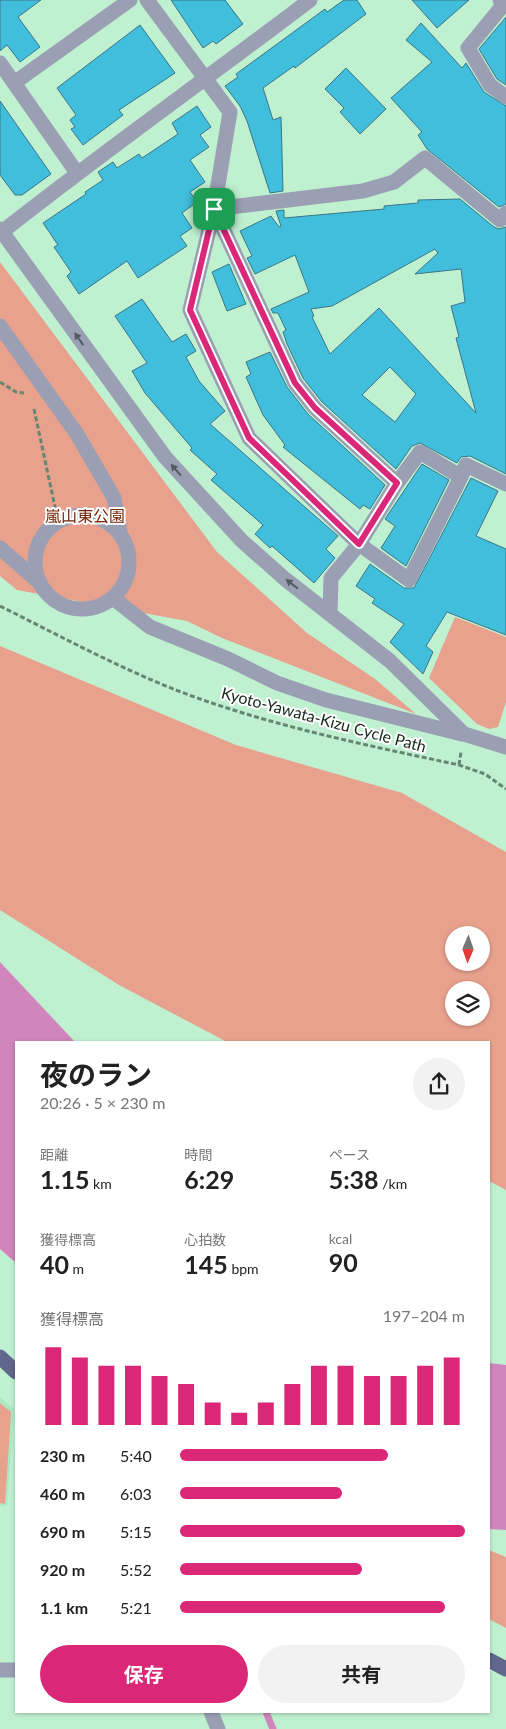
<!DOCTYPE html>
<html lang="ja">
<head>
<meta charset="utf-8">
<style>
	body { margin:0; font-family:Lato,"Noto Sans JP",sans-serif; background:#f2f2f2; color:#222; height:100vh; display:flex; flex-direction:column; font-size:19px; white-space:nowrap }
	* { box-sizing:border-box; margin:0 }
	p { font-size:16px; color:#767676 }
	.icon { flex:none; width:28px; height:28px; fill:none; stroke:currentColor; stroke-width:2; stroke-linecap:round; stroke-linejoin:round }
	.map { position:relative; flex:1; overflow:hidden }
	.details { position:absolute; left:15px; top:1041px; width:475px; height:672px; display:flex; flex-direction:column; background:#fff; border-radius:0px; box-shadow:0 1px 4px #0004 }
	.details>* { flex:none }
	.needle { width:32px; rotate:182deg }
	.fabs { position:absolute; left:445px; top:926px; display:grid; gap:10px }
	.fabs a { display:grid; place-items:center; width:45px; height:45px; border-radius:50%; background:#fff; box-shadow:0 1px 4px #0004; font-size:25px }
	.pin { position:absolute; display:grid; place-items:center; width:42px; height:42px; color:#fff; margin:-21px; border-radius:10px; box-shadow:0 2px 8px #0006 }
	.round { display:grid; place-items:center; flex:none; width:52px; height:52px; border-radius:26px; background:#f2f2f2 }
	.summary { display:flex; align-items:center; justify-content:space-between; height:85px; padding:0 25px }
	h1 { font-size:28px; font-weight:700; line-height:38px }
	.metrics { display:grid; grid-template-columns:repeat(3,1fr); gap:8px; height:85px; padding:5px 25px }
	.metrics div { display:grid; align-content:center }
	.metrics b { font-size:25px; font-weight:700 }
	.metrics small { font-size:14px; font-weight:400 }
	.metrics p { font-size:14px }
	.chart { height:140px; padding:10px 25px }
	.chart p { display:flex; justify-content:space-between }
	.chart svg { width:100%; height:90px; margin-top:5px; stroke:#db2777; stroke-width:6 }
	.action { display:flex; gap:10px; margin-top:auto; padding:10px 25px }
	.action a { flex:1; height:58px; border-radius:30px; background:#db2777; color:#fff; font-size:20px; font-weight:700; line-height:58px; text-align:center }
	.action a+a { background:#f2f2f2; color:#222 }
	ul { padding:0 25px; list-style:none; font-size:16px }
	li { display:grid; grid-template-columns:80px 60px 1fr; align-items:center; height:38px }
	li i { height:12px; border-radius:6px; background:#db2777 }
	.map>svg:first-child { display:block }
	.built { fill:#ace7c3 }
	.green { fill:#e8a18c; fill-rule:evenodd }
	.water { fill:#d085bc }
	.lines { fill:none; stroke-linecap:round; stroke-linejoin:round }
	.stream { stroke:#d085bc; stroke-width:7 }
	.building { fill:#40bedc; stroke:#3a7686; fill-rule:evenodd }
	.path { stroke:#658772; stroke-width:3; stroke-dasharray:5 2.5; stroke-linecap:butt }
	.minor { stroke:#9b9fb4; stroke-width:15 }
	.major { stroke:#61678b; stroke-width:15 }
	.oneway { fill:#505c5f }
	.route-casing { stroke:#fff; stroke-width:10 }
	.route { stroke:#db2777; stroke-width:6 }
	.labels { text-anchor:middle; dominant-baseline:central; stroke-width:4; stroke-linejoin:round; paint-order:stroke }
	.park-label { font-size:16px; fill:#73250a; stroke:#fff }
	.street-label { font-size:16px; fill:#12261a; stroke:#fff }
</style>
</head>
<body>
<div class="map">
<svg width="506" height="1729" viewBox="0 0 506 1729">
	<rect width="100%" height="100%" fill="#bff1d1"/>
	<!-- built -->
	<path class="built" d="M 0,1397 L 14,1409 L 7,1506 L 0,1506 Z"/>
	<!-- green -->
	<path class="green" d="M 0,262 L 217,552 L 307,633 L 375,679 L 416,714 L 222,638 L 187,621 L 17,590 L 0,576 Z
		M 455,617 L 506,637 L 506,702 L 498,727 L 489,729 L 477,724 L 429,678 Z
		M 0,646 L 236,745 L 402,793 L 506,852 L 506,1190 L 489,1181 L 489,1042 L 227,1042 L 119,985 L 0,910 ZM 454,935 L 481,935 L 481,962 L 454,962 ZM 454,990 L 481,990 L 481,1018 L 454,1018 Z
		M 0,1403 L 11,1412 L 5,1504 L 0,1503 Z
		M 489,1550 L 506,1557 L 506,1628 L 489,1619 Z"/>
	<!-- water -->
	<path class="water" d="M 0,962 L 75,1042 L 16,1042 L 16,1263 L 0,1249 Z
		M 489,1363 L 506,1365 L 506,1530 L 489,1529 Z"/>
	<g class="lines">
		<!-- stream -->
		<path class="stream" d="M 266,1712 L 273,1729"/>
	</g>
	<!-- building -->
	<path class="building" d="M 0,0 L 41,0 L 18,17 L 40,47 L 20,62 L 7,45 L 0,51 Z
		M 171,0 L 225,0 L 243,24 L 216,44 L 213,41 L 203,48 Z
		M 344,0 L 357,0 L 366,14 L 295,68 L 294,66 L 263,88 L 273,120 L 281,117 L 283,191 L 270,193 L 247,121 L 240,106 L 225,86 L 238,77 L 236,74 L 325,9 L 327,12 Z
		M 412,0 L 469,0 L 437,28 Z
		M 506,17 L 506,85 L 497,79 L 479,49 Z
		M 421,23 L 462,68 L 466,63 L 484,92 L 506,106 L 506,204 L 499,207 L 427,149 L 418,135 L 422,132 L 391,98 L 432,62 L 406,40 Z
		M 140,25 L 175,73 L 119,110 L 123,115 L 83,145 L 71,129 L 75,127 L 70,120 L 76,115 L 57,88 Z
		M 346,68 L 386,109 L 360,134 L 340,112 L 344,108 L 325,89 Z
		M 0,101 L 51,174 L 22,195 L 15,195 L 0,175 Z
		M 197,106 L 211,127 L 200,135 L 209,147 L 190,160 L 205,182 L 190,192 L 197,202 L 182,213 L 192,228 L 180,236 L 187,246 L 138,278 L 127,261 L 79,294 L 67,276 L 71,272 L 54,247 L 58,245 L 43,223 L 86,194 L 85,192 L 103,180 L 98,172 L 113,162 L 117,168 L 139,154 L 142,158 L 178,134 L 172,123 Z
		M 460,199 L 494,227 L 499,229 L 506,227 L 506,474 L 470,456 L 461,457 L 457,463 L 420,443 L 412,446 L 396,469 L 322,402 L 303,378 L 287,344 L 283,332 L 286,330 L 278,313 L 273,313 L 271,309 L 309,292 L 295,255 L 255,274 L 247,258 L 252,256 L 240,231 L 271,216 L 279,227 L 281,226 L 276,211 L 284,210 L 284,218 L 384,209 L 384,206 L 418,203 L 418,200 ZM 435,249 L 438,253 L 415,274 L 461,269 L 465,302 L 451,306 L 459,337 L 456,338 L 476,413 L 379,308 L 330,354 L 312,317 L 314,316 L 311,309 L 332,306 ZM 390,367 L 416,394 L 395,422 L 362,395 Z
		M 229,264 L 246,304 L 227,311 L 212,272 Z
		M 142,299 L 172,342 L 186,334 L 196,351 L 186,357 L 199,381 L 225,411 L 210,424 L 338,536 L 326,549 L 335,558 L 314,583 L 272,546 L 270,548 L 255,534 L 263,525 L 211,480 L 217,474 L 190,450 L 192,448 L 145,393 L 132,371 L 147,363 L 115,316 Z
		M 270,352 L 287,387 L 308,414 L 385,485 L 370,509 L 363,505 L 360,509 L 283,447 L 285,445 L 263,415 L 246,377 L 251,374 L 246,362 Z
		M 422,464 L 449,480 L 406,566 L 381,548 L 395,526 L 385,519 Z
		M 471,478 L 498,491 L 476,536 L 506,549 L 506,635 L 447,612 L 426,646 L 433,652 L 423,674 L 390,642 L 404,624 L 372,603 L 375,599 L 356,586 L 370,564 L 404,588 L 414,588 Z"/>
	<g class="lines">
		<!-- path -->
		<path class="path" d="M 0,382 L 16,392 L 24,393
			M 34,409 L 58,521
			M 0,606 C 60,636 119,668 181,692 C 271,726 366,745 459,765 L 485,774 L 506,789
			M 459,765 L 461,752"/>
		<!-- minor -->
		<path class="minor" d="M 147,0 L 230,112 L 214,209 L 190,310 L 249,438 L 359,544 L 409,580 L 461,477
			M 500,0 L 504,4 L 468,48 L 490,85 L 506,97
			M 0,63 L 77,173
			M 14,83 L 130,0
			M 506,213 L 500,220 L 425,158 L 394,182 L 363,191 L 214,209 L 295,383 L 315,408 L 397,483 L 420,452 L 461,477 L 466,465 L 506,484
			M 0,229 L 165,457 L 242,541 L 285,579 L 390,661 L 464,734 L 506,747
			M 2,232 C 103,152 208,78 310,0
			M 0,326 L 77,434 L 114,498 L 120,533
			M35 562a47 47 0 1 1 94 0a47 47 0 1 1-94 0Z
			M 0,548 L 39,582
			M 113,598 L 150,627 L 228,659 L 277,683 L 326,700 L 462,734
			M 330,613 L 331,578 L 359,544 L 397,483
			M 0,1670 L 16,1670
			M 211,1712 L 218,1729"/>
		<!-- major -->
		<path class="major" d="M 0,1357 L 16,1372
			M 489,1660 L 506,1669"/>
	</g>
	<!-- one-way arrows -->
	<defs><path id="oneway-solid" d="M-6-.8H1V-3.2L6.5 0L1 3.2V.8H-6Z" transform="scale(1.25)"/></defs>
	<g class="oneway">
		<use href="#oneway-solid" transform="translate(79 339) rotate(-125)"/>
		<use href="#oneway-solid" transform="translate(176 470) rotate(-131)"/>
		<use href="#oneway-solid" transform="translate(292 584) rotate(-142)"/>
	</g>
	<g class="lines">
		<!-- route casing -->
		<g class="route-casing">
			<path id="route" d="M 214,209 L 295,383 L 315,408 L 397,483 L 359,544 L 249,438 L 190,310 Z"/>
		</g>
		<!-- route -->
		<use href="#route" class="route"/>
	</g>
	<g class="labels">
		<!-- park labels -->
		<g class="park-label">
			<text x="85" y="515">嵐山東公園</text>
		</g>
		<!-- street labels -->
		<g class="street-label">
			<text transform="translate(324 719) rotate(15)">Kyoto-Yawata-Kizu Cycle Path</text>
		</g>
	</g>
</svg>
<div class="fabs">
<a><svg class="needle" viewBox="-14 -14 28 28"><path d="M0-13l5 13h-10z" fill="#e53935"/><path d="M0 13l5-13h-10z" fill="#767676"/></svg></a>
<a><svg class="icon" aria-label="layers" viewBox="0 0 24 24"><path d="M12 4l9 5-9 5-9-5zM3 14l9 5 9-5"/></svg></a>
</div>
<div class="pin" style="left:214px;top:209px;background:#1e9e55"><svg class="icon" aria-label="arrive" viewBox="0 0 24 24"><path d="M6 21V4h12l-3 4 3 4H6"/></svg></div>
<section class="details">
<div class="summary"><div><h1>夜のラン</h1><p>20:26 · 5 × 230 m</p></div><a class="round"><svg class="icon" aria-label="share" viewBox="0 0 24 24"><path d="M12 15V3M7 8l5-5 5 5M5 13v7h14v-7"/></svg></a></div>
<div class="metrics">
<div><p>距離</p><b>1.15<small> km</small></b></div>
<div><p>時間</p><b>6:29</b></div>
<div><p>ペース</p><b>5:38<small> /km</small></b></div>
</div>
<div class="metrics">
<div><p>獲得標高</p><b>40<small> m</small></b></div>
<div><p>心拍数</p><b>145<small> bpm</small></b></div>
<div><p>kcal</p><b>90</b></div>
</div>
<div class="chart"><p><span>獲得標高</span>197–204 m</p>
<svg viewBox="0 0 160 44" preserveAspectRatio="none"><path d="M5 44V6M15 44V11M25 44V15M35 44V15M45 44V20M55 44V24M65 44V33M75 44V38M85 44V33M95 44V24M105 44V15M115 44V15M125 44V20M135 44V20M145 44V15M155 44V11"/></svg>
</div>
<ul>
<li><b>230 m</b>5:40<i style="width:73%"></i></li>
<li><b>460 m</b>6:03<i style="width:57%"></i></li>
<li><b>690 m</b>5:15<i style="width:100%"></i></li>
<li><b>920 m</b>5:52<i style="width:64%"></i></li>
<li><b>1.1 km</b>5:21<i style="width:93%"></i></li>
</ul>
<div class="action"><a>保存</a><a>共有</a></div>
</section>
</div>
</body>
</html>
